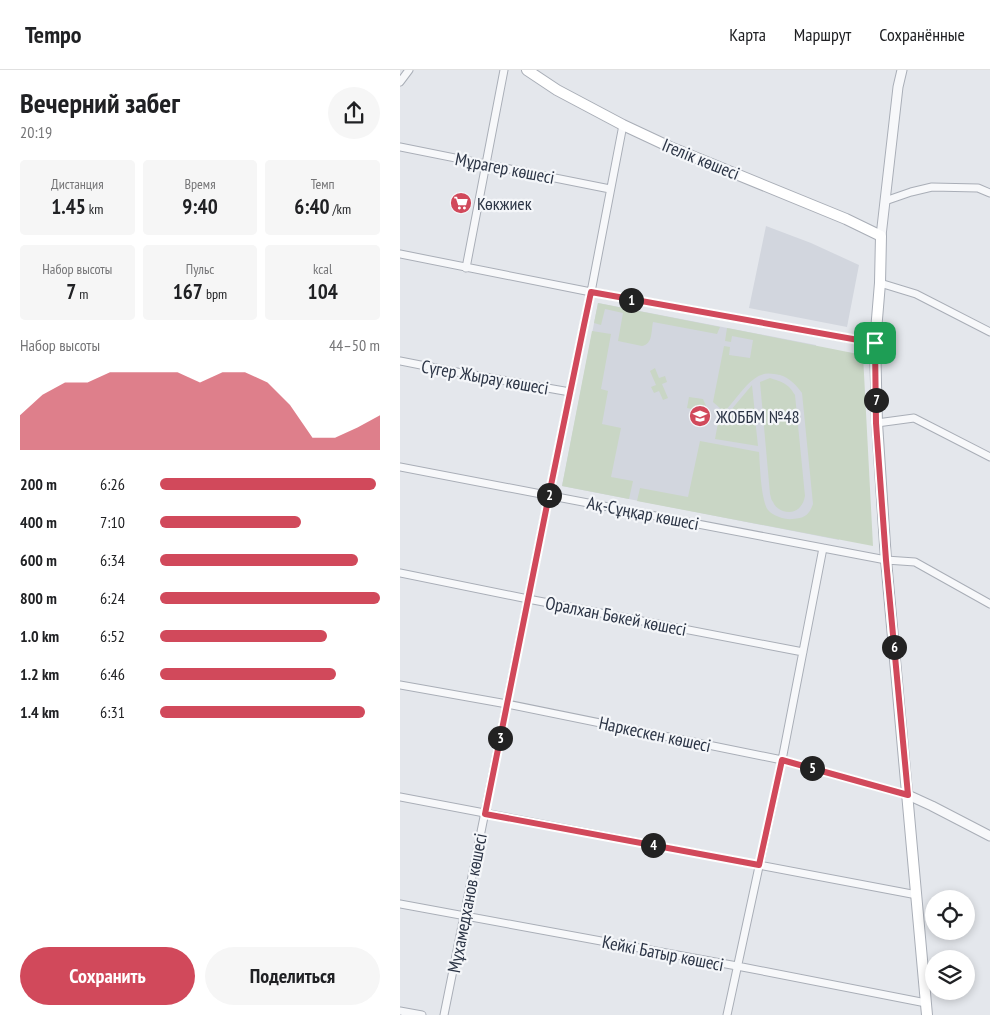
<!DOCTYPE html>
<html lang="ru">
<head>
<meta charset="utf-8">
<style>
	body { margin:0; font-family:"PT Sans Narrow",sans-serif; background:#f6f6f6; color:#202124; height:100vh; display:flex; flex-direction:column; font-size:19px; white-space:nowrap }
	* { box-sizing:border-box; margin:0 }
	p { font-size:16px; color:#757577 }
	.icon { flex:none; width:28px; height:28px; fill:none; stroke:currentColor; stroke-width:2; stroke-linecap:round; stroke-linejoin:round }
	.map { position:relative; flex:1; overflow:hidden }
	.panel { display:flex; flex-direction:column; background:#fff; width:400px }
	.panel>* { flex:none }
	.fabs { position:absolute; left:525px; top:820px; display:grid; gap:10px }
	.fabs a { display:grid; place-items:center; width:50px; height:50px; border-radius:50%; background:#fff; box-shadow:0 2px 8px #0003; font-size:25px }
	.pin { position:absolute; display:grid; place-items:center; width:42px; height:42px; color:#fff; margin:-21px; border-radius:10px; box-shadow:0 2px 8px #0006 }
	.km { position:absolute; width:25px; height:25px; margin:-12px; border-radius:50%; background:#222; color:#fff; font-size:14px; line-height:25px; text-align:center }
	.round { display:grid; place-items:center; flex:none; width:52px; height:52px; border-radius:26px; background:#f6f6f6 }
	.overview { display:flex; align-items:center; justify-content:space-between; height:85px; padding:0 20px }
	h1 { font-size:28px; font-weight:600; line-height:38px }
	.metrics { display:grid; grid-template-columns:repeat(3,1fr); gap:8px; height:85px; padding:5px 20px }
	.metrics div { display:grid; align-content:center; border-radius:5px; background:#f6f6f6; text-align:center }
	.metrics b { font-size:21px; font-weight:600 }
	.metrics small { font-size:14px; font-weight:400 }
	.metrics p { font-size:14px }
	.chart { height:140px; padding:10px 20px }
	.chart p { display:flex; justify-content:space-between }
	.chart svg { width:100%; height:90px; margin-top:5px; fill:#d1495b; opacity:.7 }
	.button { display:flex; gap:10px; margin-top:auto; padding:10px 20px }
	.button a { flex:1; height:58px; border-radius:30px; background:#d1495b; color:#fff; font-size:20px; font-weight:600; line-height:58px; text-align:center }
	.button a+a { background:#f6f6f6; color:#202124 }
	ul { padding:0 20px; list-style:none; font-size:16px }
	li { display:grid; grid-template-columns:80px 60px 1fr; align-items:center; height:38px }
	li i { height:12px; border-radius:6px; background:#d1495b }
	header { display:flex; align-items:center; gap:30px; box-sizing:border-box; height:70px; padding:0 25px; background:#fff; border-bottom:1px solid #e0e0e0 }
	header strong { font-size:24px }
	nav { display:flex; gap:28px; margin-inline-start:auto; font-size:18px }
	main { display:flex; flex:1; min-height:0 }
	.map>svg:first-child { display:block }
	.built { fill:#d2d6de }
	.green { fill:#c9d6c5 }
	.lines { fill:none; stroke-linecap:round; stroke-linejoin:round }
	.minor-casing { stroke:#a9aeb7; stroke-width:9 }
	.tertiary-casing { stroke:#a9aeb7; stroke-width:11 }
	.secondary-casing { stroke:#a9aeb7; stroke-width:12 }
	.minor { stroke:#f7f8fa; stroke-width:7 }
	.tertiary { stroke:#f7f8fa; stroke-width:9 }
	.secondary { stroke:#fff; stroke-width:10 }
	.route-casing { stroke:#fff; stroke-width:10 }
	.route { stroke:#d1495b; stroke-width:6 }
	.labels { text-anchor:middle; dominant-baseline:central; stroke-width:4.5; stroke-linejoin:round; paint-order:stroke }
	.street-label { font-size:18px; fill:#2b3445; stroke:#f4f6f9 }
	.poi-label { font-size:18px; fill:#2b3445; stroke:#f4f6f9; text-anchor:start }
</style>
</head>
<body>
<header>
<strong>Tempo</strong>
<nav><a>Карта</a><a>Маршрут</a><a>Сохранённые</a></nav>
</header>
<main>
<section class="panel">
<div class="overview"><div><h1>Вечерний забег</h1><p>20:19</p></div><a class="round"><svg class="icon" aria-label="share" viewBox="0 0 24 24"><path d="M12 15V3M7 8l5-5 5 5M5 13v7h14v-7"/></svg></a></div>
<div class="metrics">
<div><p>Дистанция</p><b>1.45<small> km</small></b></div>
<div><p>Время</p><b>9:40</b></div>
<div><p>Темп</p><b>6:40<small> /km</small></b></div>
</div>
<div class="metrics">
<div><p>Набор высоты</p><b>7<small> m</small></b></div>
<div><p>Пульс</p><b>167<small> bpm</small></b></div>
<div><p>kcal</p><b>104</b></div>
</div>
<div class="chart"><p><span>Набор высоты</span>44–50 m</p>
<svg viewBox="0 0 160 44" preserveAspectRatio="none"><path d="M0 44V27L10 17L20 11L30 11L40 6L50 6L60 6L70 6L80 11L90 6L100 6L110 11L120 22L130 38L140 38L150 33L160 27V44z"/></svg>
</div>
<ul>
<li><b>200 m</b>6:26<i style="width:98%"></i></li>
<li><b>400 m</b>7:10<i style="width:64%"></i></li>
<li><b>600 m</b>6:34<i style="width:90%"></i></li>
<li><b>800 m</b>6:24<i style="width:100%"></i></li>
<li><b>1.0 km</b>6:52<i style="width:76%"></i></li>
<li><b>1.2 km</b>6:46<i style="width:80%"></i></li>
<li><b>1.4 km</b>6:31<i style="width:93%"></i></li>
</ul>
<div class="button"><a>Сохранить</a><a>Поделиться</a></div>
</section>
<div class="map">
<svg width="590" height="945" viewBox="0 0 590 945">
	<rect width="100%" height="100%" fill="#e4e7ec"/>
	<!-- built -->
	<path class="built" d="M 366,156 L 411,173 L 459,195 L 447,257 L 349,238 Z
		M 198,233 L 416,275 L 439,470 L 162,416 Z"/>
	<!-- green -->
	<path class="green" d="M 198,233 L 320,257 L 317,264 L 253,252 C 251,261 253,274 242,276 L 218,271 L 223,243 L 205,239 L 201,255 L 194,253 Z
		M 327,258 L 463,285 L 473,476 L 237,431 L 240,418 L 288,427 L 300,371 L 359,382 C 360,395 361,431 368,440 C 373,446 385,450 393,449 C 405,448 409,445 413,434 L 402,323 C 396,315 390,308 380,305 C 374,304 367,302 361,305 C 348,310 336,329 327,339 L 321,339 L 313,332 L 324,276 L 330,277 L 329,285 L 350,288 L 353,270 L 332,266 L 331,272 L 325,271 Z
		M 192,261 L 211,264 L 201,319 L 208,321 L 202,354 L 221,358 L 211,407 L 233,411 L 229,429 L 162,416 Z
		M 255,298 L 259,308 L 265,306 L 267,312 L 262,314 L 268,328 L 263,330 L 259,321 L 254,323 L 251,317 L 256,315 L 250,301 Z
		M 370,308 C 382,312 388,313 395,325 L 405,426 C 404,430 403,434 400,437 C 393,446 377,442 373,432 C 371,430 371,427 370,424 L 360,312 Z
		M 352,315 L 355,344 L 331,340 Z
		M 289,327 L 303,329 L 309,343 L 287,338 Z
		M 320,342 L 355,348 L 358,376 L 315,369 Z"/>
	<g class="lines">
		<!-- minor casing -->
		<g class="minor-casing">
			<path id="minor" d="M 0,12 L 9,0
				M 0,77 L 210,119
				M 485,131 L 511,122 L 532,117 L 578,118 L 590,123
				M 0,184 L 191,222 L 475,273
				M 66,198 L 104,0
				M 480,213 L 516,224 L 590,262
				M 0,291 L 51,301 L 170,322
				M 477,353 L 514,348 L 590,387
				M 0,397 L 423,478 L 486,490 L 515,492 L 590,534
				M 0,503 L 128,529 L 403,582
				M 0,615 L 107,634 L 382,690 L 508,725
				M 0,727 L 517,825
				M 0,834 L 337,896 L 526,933
				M 0,941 L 22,945
				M 44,945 L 149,425 L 184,255 L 191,222 L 223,55
				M 327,945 L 382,690 L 423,478"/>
		</g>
		<!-- tertiary casing -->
		<g class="tertiary-casing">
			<path id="tertiary" d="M 481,166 L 498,17 L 502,0
				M 508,725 L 532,736 L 590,766"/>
		</g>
		<!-- secondary casing -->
		<g class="secondary-casing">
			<path id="secondary" d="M 127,0 L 157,20 L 223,55 L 270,77 L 446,149 L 481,166 L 480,213 L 475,273 L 477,353 L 486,490 L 527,945"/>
		</g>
		<!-- minor -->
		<use href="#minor" class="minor"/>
		<!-- tertiary -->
		<use href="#tertiary" class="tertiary"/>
		<!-- secondary -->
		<use href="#secondary" class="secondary"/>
	</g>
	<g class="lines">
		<!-- route casing -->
		<g class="route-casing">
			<path id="route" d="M 191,222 L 475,273 L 476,353 L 486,490 L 508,725 L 382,690 L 359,795 L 85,744 L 149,425 L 184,255 Z"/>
		</g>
		<!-- route -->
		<use href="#route" class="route"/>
	</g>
	<!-- icons -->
	<defs>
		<g id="supermarket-disc" transform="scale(1.125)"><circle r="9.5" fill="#d1495b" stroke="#f4f6f9"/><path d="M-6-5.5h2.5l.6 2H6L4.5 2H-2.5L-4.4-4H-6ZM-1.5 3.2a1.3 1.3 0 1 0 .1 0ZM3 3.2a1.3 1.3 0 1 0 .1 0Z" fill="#fff"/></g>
		<g id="school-disc" transform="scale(1.125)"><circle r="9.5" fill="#d1495b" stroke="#f4f6f9"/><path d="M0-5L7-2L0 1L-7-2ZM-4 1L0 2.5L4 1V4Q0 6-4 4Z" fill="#fff"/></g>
	</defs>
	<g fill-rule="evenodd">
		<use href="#supermarket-disc" x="61" y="133"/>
		<use href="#school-disc" x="300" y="346"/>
	</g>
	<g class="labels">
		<!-- street labels -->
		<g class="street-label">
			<text transform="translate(301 89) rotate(22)">Ігелік көшесі</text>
			<text transform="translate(105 98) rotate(11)">Мұрагер көшесі</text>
			<text transform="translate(85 307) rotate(10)">Сүгер Жырау көшесі</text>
			<text transform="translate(243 443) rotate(11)">Ақ-Сұңқар көшесі</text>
			<text transform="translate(216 546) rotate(11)">Оралхан Бөкей көшесі</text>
			<text transform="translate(255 664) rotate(12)">Наркескен көшесі</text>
			<text transform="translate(67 833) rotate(-79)">Мұхамедханов көшесі</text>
			<text transform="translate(263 883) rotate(11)">Кейкі Батыр көшесі</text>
		</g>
		<!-- poi labels -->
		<g class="poi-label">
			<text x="77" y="133">Көкжиек</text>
			<text x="316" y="346">ЖОББМ №48</text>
		</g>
	</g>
</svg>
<div class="fabs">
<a><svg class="icon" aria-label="locate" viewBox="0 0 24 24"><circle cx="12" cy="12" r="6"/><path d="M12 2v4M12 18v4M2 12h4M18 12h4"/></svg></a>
<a><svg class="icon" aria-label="layers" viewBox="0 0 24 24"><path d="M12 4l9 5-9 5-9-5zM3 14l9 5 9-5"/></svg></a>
</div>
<div class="pin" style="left:475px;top:273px;background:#1e9e55"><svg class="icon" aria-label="arrive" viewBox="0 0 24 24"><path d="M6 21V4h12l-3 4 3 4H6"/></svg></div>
<b class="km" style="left:231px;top:230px">1</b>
<b class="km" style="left:149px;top:425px">2</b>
<b class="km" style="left:100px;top:668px">3</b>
<b class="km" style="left:253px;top:775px">4</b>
<b class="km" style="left:412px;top:698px">5</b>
<b class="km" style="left:494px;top:577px">6</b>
<b class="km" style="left:476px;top:330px">7</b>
</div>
</main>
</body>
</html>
